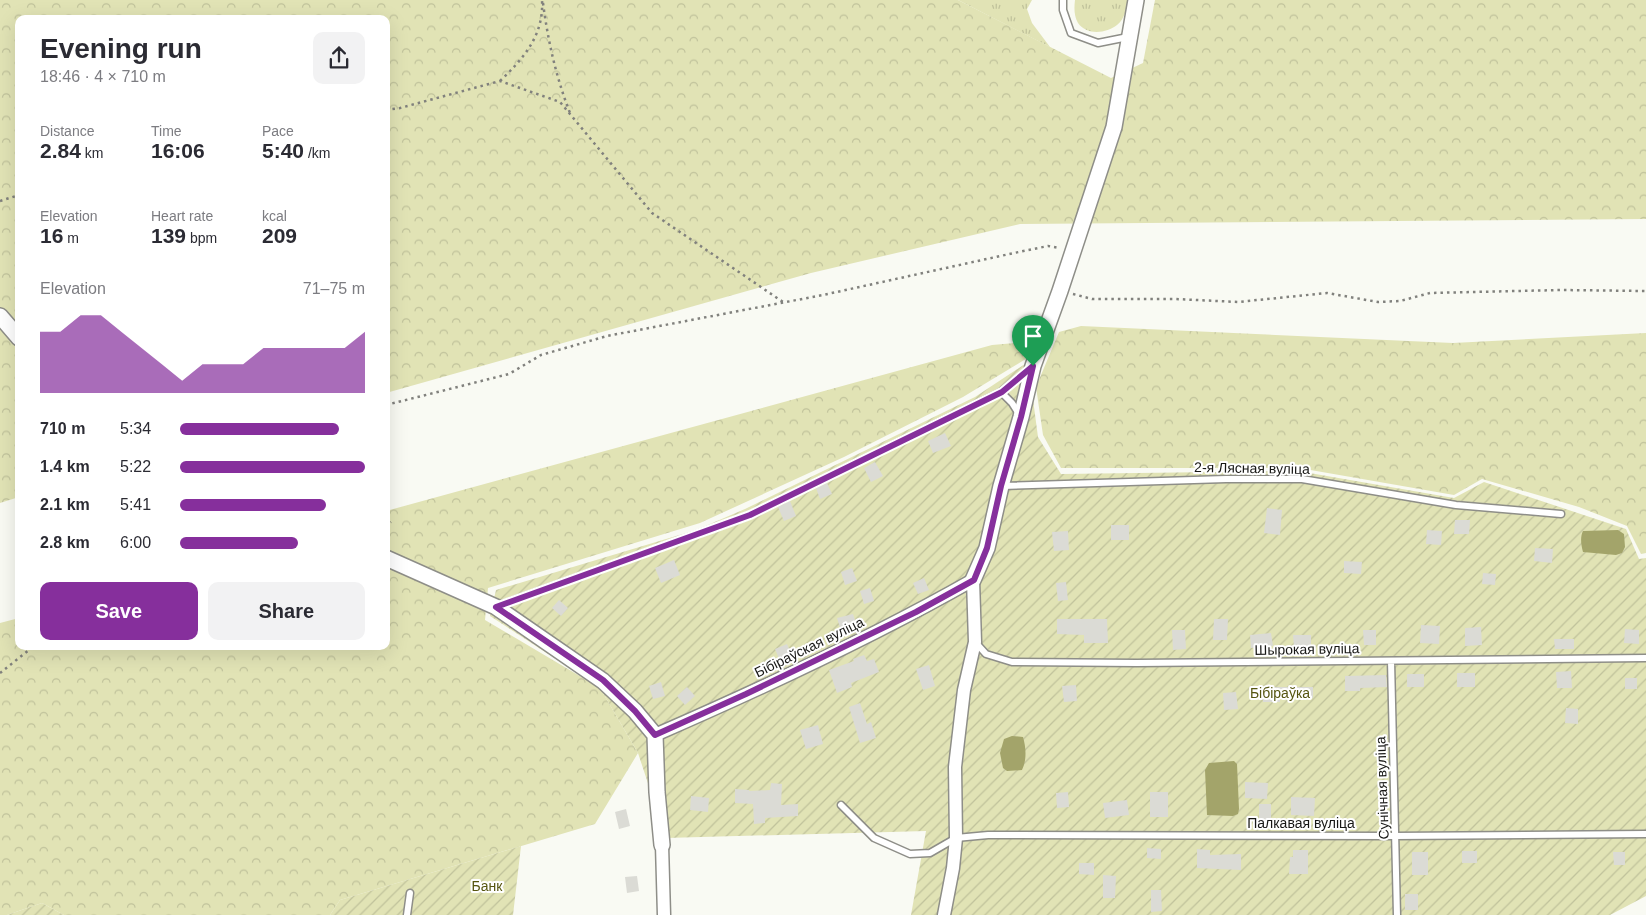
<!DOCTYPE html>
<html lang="en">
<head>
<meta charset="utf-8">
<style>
	body { margin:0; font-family:Arial,sans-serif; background:#f2f2f3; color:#2b2b33; height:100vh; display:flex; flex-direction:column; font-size:19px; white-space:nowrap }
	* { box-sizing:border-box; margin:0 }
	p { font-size:16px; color:#7c7c81 }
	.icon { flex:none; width:28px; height:28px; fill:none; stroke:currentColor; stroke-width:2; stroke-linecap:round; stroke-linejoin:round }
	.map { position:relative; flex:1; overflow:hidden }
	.sheet { position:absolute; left:15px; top:15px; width:375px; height:635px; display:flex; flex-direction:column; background:#fff; border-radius:10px; box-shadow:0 5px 20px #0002 }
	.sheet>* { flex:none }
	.pin { position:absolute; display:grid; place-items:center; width:42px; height:42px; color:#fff; margin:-51px -21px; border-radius:50% 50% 50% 0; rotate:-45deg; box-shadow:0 0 5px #0007 }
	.pin .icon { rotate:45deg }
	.round { display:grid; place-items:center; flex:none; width:52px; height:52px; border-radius:10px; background:#f2f2f3 }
	.overview { display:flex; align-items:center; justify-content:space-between; height:85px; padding:0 25px }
	h1 { font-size:28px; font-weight:700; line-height:38px }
	.figures { display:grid; grid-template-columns:repeat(3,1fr); gap:8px; height:85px; padding:5px 25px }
	.figures div { display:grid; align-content:center }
	.figures b { font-size:21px; font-weight:700 }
	.figures small { font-size:14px; font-weight:400 }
	.figures p { font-size:14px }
	.chart { height:140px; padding:10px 25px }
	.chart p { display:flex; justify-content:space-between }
	.chart svg { width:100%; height:90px; margin-top:5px; fill:#862f9c; opacity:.7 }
	.action { display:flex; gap:10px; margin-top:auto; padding:10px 25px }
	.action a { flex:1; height:58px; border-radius:10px; background:#862f9c; color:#fff; font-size:20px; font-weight:700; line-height:58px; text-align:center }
	.action a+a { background:#f2f2f3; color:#2b2b33 }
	ul { padding:0 25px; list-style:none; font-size:16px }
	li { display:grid; grid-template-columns:80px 60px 1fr; align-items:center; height:38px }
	li i { height:12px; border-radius:6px; background:#862f9c }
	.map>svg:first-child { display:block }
	.grass { fill:url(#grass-tufts) }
	.forest { fill:url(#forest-crowns) }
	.garden { fill:url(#garden-furrows) }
	.water { fill:#a3a46a }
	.building { fill:#dbdbd5 }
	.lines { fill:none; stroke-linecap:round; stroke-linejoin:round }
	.service-casing { stroke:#8e8e88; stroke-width:9 }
	.minor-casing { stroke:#8e8e88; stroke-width:15 }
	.tertiary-casing { stroke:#8e8e88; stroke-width:18 }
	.path { stroke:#81817d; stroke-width:2.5; stroke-dasharray:2.5 4; stroke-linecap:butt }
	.service { stroke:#fff; stroke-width:6 }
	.minor { stroke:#fff; stroke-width:12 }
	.tertiary { stroke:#fff; stroke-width:15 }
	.route-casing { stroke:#fff; stroke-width:10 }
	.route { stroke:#862f9c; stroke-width:6 }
	.labels { text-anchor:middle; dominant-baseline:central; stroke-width:4; stroke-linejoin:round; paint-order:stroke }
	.street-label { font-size:14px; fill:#171715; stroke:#fff }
	.park-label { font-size:14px; fill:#565510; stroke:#fff }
</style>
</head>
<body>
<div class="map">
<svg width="1646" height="915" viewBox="0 0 1646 915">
	<defs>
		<pattern id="grass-tufts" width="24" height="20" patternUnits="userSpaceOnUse" patternTransform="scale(1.25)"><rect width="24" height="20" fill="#e1e3b5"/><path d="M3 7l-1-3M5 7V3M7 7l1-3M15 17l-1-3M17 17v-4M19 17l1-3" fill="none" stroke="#c0c29b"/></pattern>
		<pattern id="forest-crowns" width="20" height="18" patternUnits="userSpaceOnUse" patternTransform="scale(1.25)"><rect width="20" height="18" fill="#e1e3b5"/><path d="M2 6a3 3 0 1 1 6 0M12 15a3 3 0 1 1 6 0" fill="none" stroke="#c0c29b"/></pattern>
		<pattern id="garden-furrows" width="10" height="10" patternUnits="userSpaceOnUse" patternTransform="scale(1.25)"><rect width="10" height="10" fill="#e1e3b5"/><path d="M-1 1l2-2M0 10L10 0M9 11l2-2" fill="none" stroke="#c0c29b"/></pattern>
	</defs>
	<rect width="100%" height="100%" fill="#f9faf3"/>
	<!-- grass -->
	<path class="grass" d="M 958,0 L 1032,0 L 1027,9 L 1032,23 L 1050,47 Z
		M 1075,0 L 1128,0 C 1126,9 1125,19 1117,25 C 1107,33 1087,36 1078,23 C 1074,16 1074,8 1075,0 Z"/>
	<!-- forest -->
	<path class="forest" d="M 0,0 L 958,0 L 1111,78 L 1143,63 L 1155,0 L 1646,0 L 1646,219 L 1020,224 L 811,273 L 386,393 L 386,19 L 19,19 L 19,497 L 0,503 Z
		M 1081,326 L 1453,343 L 1646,333 L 1646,553 L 1641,554 L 1627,526 L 1579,507 L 1482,479 L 1454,495 L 1299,468 L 1061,468 L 1043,435 L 1036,387 L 1059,332 Z
		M 1037,341 L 1029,357 L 963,397 L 844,457 L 700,523 L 488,588 L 485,620 L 600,688 L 638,753 L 595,824 L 340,900 L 330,915 L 64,915 L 42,903 L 7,915 L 0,915 L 0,623 L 19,618 L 19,646 L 386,646 L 386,511 L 992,345 Z"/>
	<!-- garden -->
	<path class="garden" d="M 1028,362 L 1038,437 L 1061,474 L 1298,471 L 1454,498 L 1484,482 L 1626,529 L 1639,559 L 1646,558 L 1646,896 L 1610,915 L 911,915 L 926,831 L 666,838 L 638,753 L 600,688 L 490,616 L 496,590 L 696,530 L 745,509 L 975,397 Z
		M 521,846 L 513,915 L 330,915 L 340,900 Z
		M 42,903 L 64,915 L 7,915 Z"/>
	<!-- water -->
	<path class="water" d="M 1618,530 L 1624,534 L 1625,547 L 1622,553 L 1616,555 L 1583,552 C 1581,545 1580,537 1583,531 Z
		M 1012,736 L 1023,737 C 1026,747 1027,760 1022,770 L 1007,771 L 1003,768 L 1000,753 L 1004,739 Z
		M 1234,761 L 1237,764 L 1239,809 L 1238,814 L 1233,816 L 1207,815 L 1205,770 L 1209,763 Z"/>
	<!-- building -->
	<path class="building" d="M 945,433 L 951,446 L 933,453 L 928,441 Z
		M 875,462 L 883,476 L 871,482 L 864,468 Z
		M 827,483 L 832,494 L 820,499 L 816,488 Z
		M 790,501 L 796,516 L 784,521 L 778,507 Z
		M 1267,508 L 1282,510 L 1280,535 L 1264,533 Z
		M 1455,520 L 1470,520 L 1469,534 L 1454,534 Z
		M 1111,525 L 1129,525 L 1129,540 L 1111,540 Z
		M 1427,530 L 1442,531 L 1441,545 L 1426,544 Z
		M 1068,531 L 1069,550 L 1054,551 L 1052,532 Z
		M 1535,548 L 1553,549 L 1552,563 L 1534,561 Z
		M 674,560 L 680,575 L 661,583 L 655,568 Z
		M 1344,561 L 1362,562 L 1361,574 L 1344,573 Z
		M 852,568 L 857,581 L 845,585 L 841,572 Z
		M 1483,573 L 1496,574 L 1495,585 L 1482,584 Z
		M 924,578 L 929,590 L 918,594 L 913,583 Z
		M 1066,582 L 1068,600 L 1058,601 L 1056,583 Z
		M 870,588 L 874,601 L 864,604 L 860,591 Z
		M 559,600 L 568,608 L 561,616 L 552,608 Z
		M 853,614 L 857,626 L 841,631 L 837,618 Z
		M 1057,619 L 1107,619 L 1108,643 L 1084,643 L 1084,635 L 1057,634 Z
		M 1214,619 L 1228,619 L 1227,640 L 1213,640 Z
		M 1421,625 L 1440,626 L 1439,644 L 1420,643 Z
		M 1481,627 L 1482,645 L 1465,646 L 1465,628 Z
		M 1625,629 L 1639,630 L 1639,644 L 1624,643 Z
		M 1172,630 L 1185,630 L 1186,649 L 1173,650 Z
		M 1363,630 L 1376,630 L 1376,645 L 1364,645 Z
		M 1271,633 L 1273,646 L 1251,648 L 1250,635 Z
		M 1293,635 L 1311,635 L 1311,647 L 1294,647 Z
		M 1554,639 L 1574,639 L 1574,649 L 1555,649 Z
		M 787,644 L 792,656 L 780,661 L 775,649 Z
		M 864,655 L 867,661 L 874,659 L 879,672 L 851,683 L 852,687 L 837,693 L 829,670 L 854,661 L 853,659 Z
		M 929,665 L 935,686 L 923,690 L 916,669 Z
		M 1571,671 L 1572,688 L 1557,688 L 1556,672 Z
		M 1457,673 L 1475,673 L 1475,687 L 1457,687 Z
		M 1407,674 L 1424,674 L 1424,687 L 1407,687 Z
		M 1386,675 L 1387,687 L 1360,688 L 1360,691 L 1345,691 L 1345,676 Z
		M 1625,678 L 1637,678 L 1637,689 L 1625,689 Z
		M 661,682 L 665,696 L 653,699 L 649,686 Z
		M 1076,685 L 1077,701 L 1064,702 L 1062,686 Z
		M 687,687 L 695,696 L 685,705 L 677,696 Z
		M 1262,687 L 1313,687 L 1313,698 L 1280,698 L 1280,702 L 1263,702 Z
		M 1236,692 L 1238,709 L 1224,710 L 1223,693 Z
		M 860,703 L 867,724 L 871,722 L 876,738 L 860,743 L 849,707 Z
		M 1566,708 L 1578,709 L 1578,724 L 1565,723 Z
		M 818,725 L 823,744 L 806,749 L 800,730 Z
		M 1245,782 L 1268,783 L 1267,799 L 1245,798 Z
		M 771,783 L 782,784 L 781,805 L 798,804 L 798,816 L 765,818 L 765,823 L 754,824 L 753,804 L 735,803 L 735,789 L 749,790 L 749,791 L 770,790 Z
		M 1068,792 L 1069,807 L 1057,808 L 1056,793 Z
		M 1150,792 L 1168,792 L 1168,817 L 1150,817 Z
		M 691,796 L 709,798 L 708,812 L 690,810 Z
		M 1291,797 L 1315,798 L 1314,816 L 1291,815 Z
		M 1127,800 L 1129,815 L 1105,818 L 1103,803 Z
		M 1259,804 L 1271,804 L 1271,822 L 1259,822 Z
		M 626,809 L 630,826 L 619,829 L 615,812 Z
		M 1147,848 L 1161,849 L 1161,859 L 1147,858 Z
		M 1197,849 L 1210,850 L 1210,855 L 1241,854 L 1241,870 L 1197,868 Z
		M 1293,850 L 1308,850 L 1308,874 L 1289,874 L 1290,857 L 1293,857 Z
		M 1462,851 L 1477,851 L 1477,863 L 1462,863 Z
		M 1412,852 L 1428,852 L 1428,875 L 1412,875 Z
		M 1613,852 L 1625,852 L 1625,865 L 1614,865 Z
		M 1079,863 L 1094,863 L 1094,875 L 1079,874 Z
		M 1103,875 L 1116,876 L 1115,898 L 1103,898 Z
		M 637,876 L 639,891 L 627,893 L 625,877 Z
		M 1151,890 L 1161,890 L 1162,911 L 1151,912 Z
		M 1405,894 L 1418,894 L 1418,910 L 1405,910 Z"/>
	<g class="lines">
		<!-- service casing -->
		<g class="service-casing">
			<path id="service" d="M 1063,0 L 1063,10 L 1071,33 L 1098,43 L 1128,37
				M 1001,392 L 1012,403 L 1019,414
				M 1002,486 L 1226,479 L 1302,479 L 1456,505 L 1561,514
				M 498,606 L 750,515 L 1001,392 L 1028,370
				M 976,643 L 986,654 L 1012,662 L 1137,663 L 1646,658
				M 1391,661 L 1397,915
				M 841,805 L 874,838 L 910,854 L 930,853 L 956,838 L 988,835 L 1395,836 L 1646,834
				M 407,915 L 410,893"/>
		</g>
		<!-- minor casing -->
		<g class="minor-casing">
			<path id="minor" d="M 655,735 C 763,688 871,638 973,580 L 975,642 L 964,690 L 955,767 L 956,838 L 953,868 L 944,915
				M 662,845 L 664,915"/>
		</g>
		<!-- tertiary casing -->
		<g class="tertiary-casing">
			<path id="tertiary" d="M 0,316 L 19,338
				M 386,558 L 496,607 L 603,681 L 635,711 L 655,735 L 657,792 L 662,845
				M 973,580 L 987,548 L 1001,486 L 1021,417 L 1033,366 L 1060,291 L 1114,127 L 1136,0"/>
		</g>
		<!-- path -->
		<path class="path" d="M 543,3 C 548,41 556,77 570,113
			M 500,81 C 524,58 544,35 542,0
			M 386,110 L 400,108 L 500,81 L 560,102 L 652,213 L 783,302
			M 0,201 L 19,195
			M 1073,294 L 1092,299 L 1175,299 L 1238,302 L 1327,293 L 1378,302 L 1400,301 L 1430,293 L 1561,290 L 1646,291
			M 386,405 L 509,374 L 541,355 L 607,336 L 823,295 L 1014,253 L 1048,246 L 1059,248
			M 386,527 L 391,522
			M 0,673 L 34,646"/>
		<!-- service -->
		<use href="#service" class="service"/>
		<!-- minor -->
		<use href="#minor" class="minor"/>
		<!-- tertiary -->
		<use href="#tertiary" class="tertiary"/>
	</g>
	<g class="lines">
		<!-- route casing -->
		<g class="route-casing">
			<path id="route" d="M 1033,366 L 1021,417 L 1001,486 L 987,548 L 974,580 L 916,612 L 746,694 L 655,735 L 635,711 L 603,680 L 496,607 L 750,515 L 1002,392 Z"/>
		</g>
		<!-- route -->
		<use href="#route" class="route"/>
	</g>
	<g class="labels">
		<!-- street labels -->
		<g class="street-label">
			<text transform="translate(1252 468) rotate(1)">2-я Лясная вуліца</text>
			<text transform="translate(809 647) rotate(-26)">Бібіраўская вуліца</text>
			<text transform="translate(1307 649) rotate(-1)">Шырокая вуліца</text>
			<text transform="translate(1382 788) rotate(-92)">Сунічная вуліца</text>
			<text x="1301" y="823">Палкавая вуліца</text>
		</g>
		<!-- park labels -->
		<g class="park-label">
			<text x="1280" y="693">Бібіраўка</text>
			<text x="487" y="886">Банк</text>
		</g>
	</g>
</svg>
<div class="pin" style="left:1033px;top:366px;background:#1e9e55"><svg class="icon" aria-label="arrive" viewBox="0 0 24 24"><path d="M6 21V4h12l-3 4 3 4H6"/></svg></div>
<section class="sheet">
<div class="overview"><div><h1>Evening run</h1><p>18:46 · 4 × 710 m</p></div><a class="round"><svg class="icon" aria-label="share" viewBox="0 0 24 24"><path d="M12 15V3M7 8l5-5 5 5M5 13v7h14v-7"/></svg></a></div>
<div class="figures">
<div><p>Distance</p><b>2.84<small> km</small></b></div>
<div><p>Time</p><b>16:06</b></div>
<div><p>Pace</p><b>5:40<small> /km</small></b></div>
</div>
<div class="figures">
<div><p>Elevation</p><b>16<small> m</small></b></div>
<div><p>Heart rate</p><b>139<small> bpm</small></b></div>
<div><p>kcal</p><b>209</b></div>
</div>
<div class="chart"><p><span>Elevation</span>71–75 m</p>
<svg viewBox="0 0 160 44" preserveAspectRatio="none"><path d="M0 44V14L10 14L20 6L30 6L40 14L50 22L60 30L70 38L80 30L90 30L100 30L110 22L120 22L130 22L140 22L150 22L160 14V44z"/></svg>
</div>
<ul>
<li><b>710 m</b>5:34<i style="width:86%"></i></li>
<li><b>1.4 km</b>5:22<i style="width:100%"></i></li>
<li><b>2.1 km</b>5:41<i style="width:79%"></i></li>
<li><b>2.8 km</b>6:00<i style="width:64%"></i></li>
</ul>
<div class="action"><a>Save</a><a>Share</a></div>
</section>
</div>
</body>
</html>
